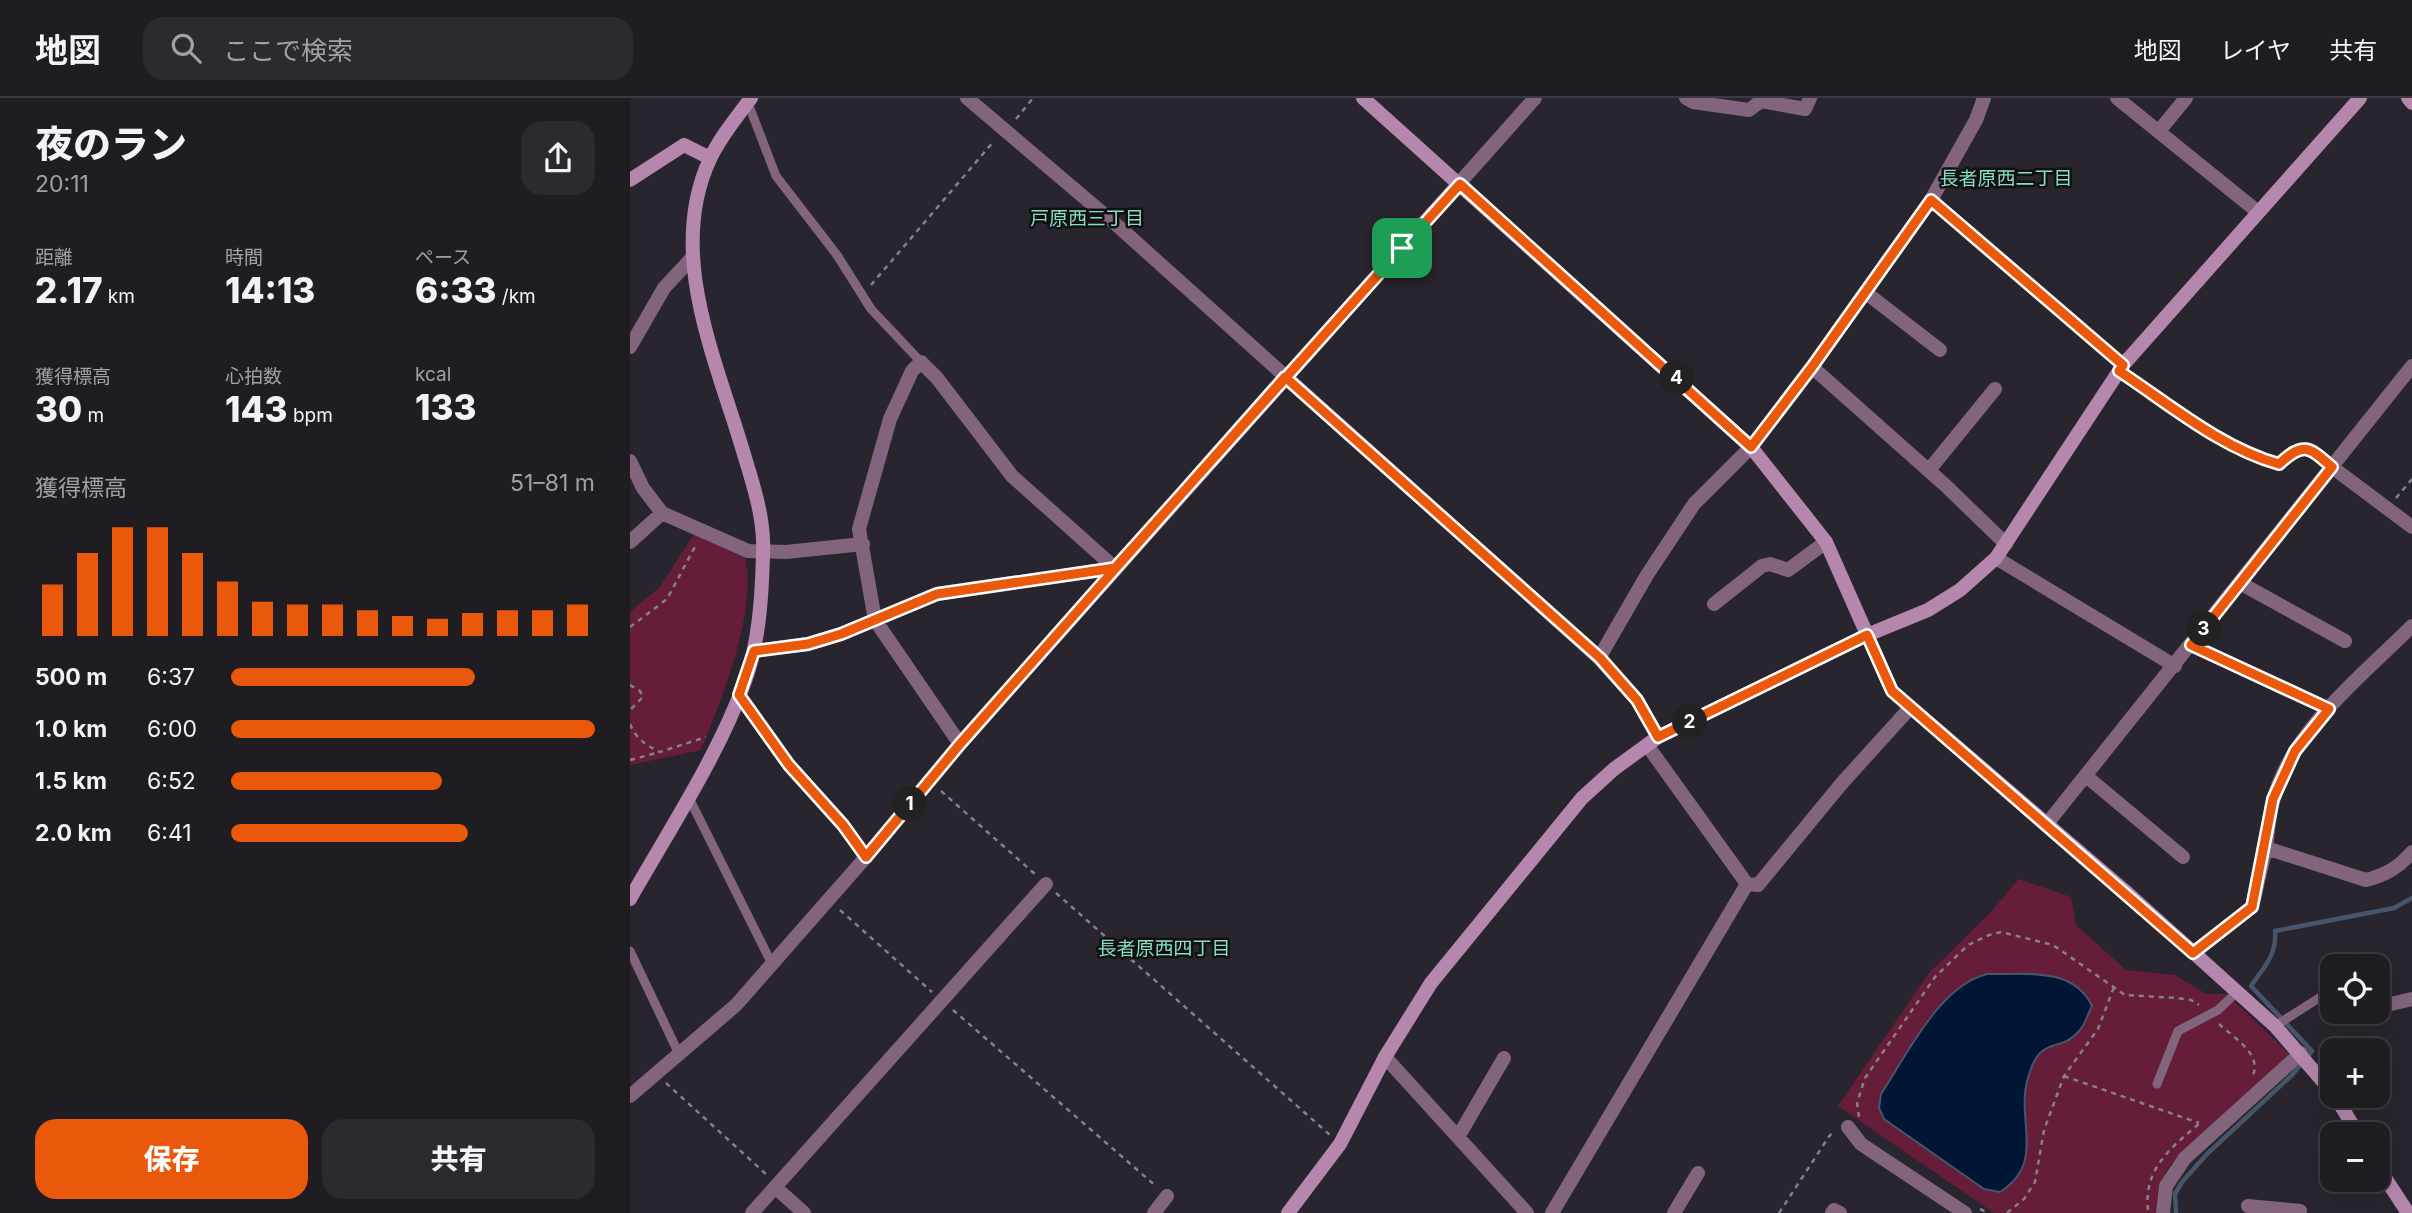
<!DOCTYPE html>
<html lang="ja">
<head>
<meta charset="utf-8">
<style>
	body { margin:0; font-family:Inter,"Noto Sans JP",sans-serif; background:#2c292f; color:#f1f3f6; height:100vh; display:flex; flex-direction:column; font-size:26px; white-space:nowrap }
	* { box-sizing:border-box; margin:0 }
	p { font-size:23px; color:#a1a1a5 }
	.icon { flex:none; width:38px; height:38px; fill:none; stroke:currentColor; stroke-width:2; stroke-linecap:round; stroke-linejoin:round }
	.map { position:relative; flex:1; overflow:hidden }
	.panel { display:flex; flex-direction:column; background:#1f1c22; width:630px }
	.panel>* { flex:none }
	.fabs { position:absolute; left:1690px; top:856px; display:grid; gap:14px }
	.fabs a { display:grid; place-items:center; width:70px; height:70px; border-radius:14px; background:#1f1c22; box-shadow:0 7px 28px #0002,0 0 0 2px #3c3a40; font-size:35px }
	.pin { position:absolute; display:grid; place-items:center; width:60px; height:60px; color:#fff; margin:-30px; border-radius:14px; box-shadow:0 4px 10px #0006 }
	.km { position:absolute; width:35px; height:35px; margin:-18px; border-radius:50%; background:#222; color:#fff; font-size:19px; line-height:35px; text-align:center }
	.round { display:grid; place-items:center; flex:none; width:74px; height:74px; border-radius:21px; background:#2c292f }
	.summary { display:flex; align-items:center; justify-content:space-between; height:119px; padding:0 35px }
	h1 { font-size:38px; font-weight:800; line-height:52px }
	.metrics { display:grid; grid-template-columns:repeat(3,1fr); gap:10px; height:119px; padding:7px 35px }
	.metrics div { display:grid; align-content:center }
	.metrics b { font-size:35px; font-weight:800 }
	.metrics small { font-size:19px; font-weight:400 }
	.metrics p { font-size:19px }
	.chart { height:196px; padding:14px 35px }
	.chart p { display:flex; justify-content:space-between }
	.chart svg { width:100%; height:126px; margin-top:7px; stroke:#ea580c; stroke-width:6 }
	.cta { display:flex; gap:14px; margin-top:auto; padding:14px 35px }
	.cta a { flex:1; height:80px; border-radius:21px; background:#ea580c; color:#fff; font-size:28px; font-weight:800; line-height:80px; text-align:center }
	.cta a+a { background:#2c292f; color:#f1f3f6 }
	ul { padding:0 35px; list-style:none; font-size:23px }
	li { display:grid; grid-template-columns:112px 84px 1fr; align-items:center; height:52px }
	li i { height:18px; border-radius:9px; background:#ea580c }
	header { display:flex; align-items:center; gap:42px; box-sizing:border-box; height:98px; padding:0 35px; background:#1f1c22; border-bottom:2px solid #3c3a40 }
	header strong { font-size:33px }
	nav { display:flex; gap:38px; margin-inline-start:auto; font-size:24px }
	.search { width:490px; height:63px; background:#2c292f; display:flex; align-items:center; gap:18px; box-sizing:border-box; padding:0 24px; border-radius:21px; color:#a1a1a5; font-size:26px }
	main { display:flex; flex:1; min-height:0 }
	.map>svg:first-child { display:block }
	.green { fill:#661d39 }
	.water { fill:#001634; stroke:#47556c; stroke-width:2 }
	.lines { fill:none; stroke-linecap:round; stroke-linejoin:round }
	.stream { stroke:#47556c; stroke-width:4.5 }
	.path { stroke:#848188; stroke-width:2.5; stroke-dasharray:5 5; stroke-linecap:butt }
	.lane { stroke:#82657c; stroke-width:9 }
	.street { stroke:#82657c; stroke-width:14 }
	.secondary { stroke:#b687ad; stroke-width:14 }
	.route-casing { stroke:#fff; stroke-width:14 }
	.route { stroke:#ea580c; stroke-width:9 }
	.labels { text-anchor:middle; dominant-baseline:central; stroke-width:5; stroke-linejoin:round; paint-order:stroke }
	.neighbourhood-label { font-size:19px; fill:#84dfbf; stroke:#110f13 }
</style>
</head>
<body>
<header>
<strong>地図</strong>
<div class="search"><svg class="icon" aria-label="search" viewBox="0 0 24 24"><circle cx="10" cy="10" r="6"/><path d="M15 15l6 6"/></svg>ここで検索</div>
<nav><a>地図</a><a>レイヤ</a><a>共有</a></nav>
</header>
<main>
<section class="panel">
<div class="summary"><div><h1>夜のラン</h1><p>20:11</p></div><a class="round"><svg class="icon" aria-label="share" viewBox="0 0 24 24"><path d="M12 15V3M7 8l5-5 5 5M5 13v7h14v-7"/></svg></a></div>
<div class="metrics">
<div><p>距離</p><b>2.17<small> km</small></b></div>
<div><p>時間</p><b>14:13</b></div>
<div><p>ペース</p><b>6:33<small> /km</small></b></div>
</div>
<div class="metrics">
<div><p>獲得標高</p><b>30<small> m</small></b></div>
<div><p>心拍数</p><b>143<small> bpm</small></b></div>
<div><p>kcal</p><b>133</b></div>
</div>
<div class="chart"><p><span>獲得標高</span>51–81 m</p>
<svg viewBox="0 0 160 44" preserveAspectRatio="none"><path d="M5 44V26M15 44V15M25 44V6M35 44V6M45 44V15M55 44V25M65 44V32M75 44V33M85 44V33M95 44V35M105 44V37M115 44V38M125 44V36M135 44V35M145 44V35M155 44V33"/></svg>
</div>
<ul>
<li><b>500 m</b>6:37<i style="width:67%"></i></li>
<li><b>1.0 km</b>6:00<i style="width:100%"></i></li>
<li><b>1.5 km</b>6:52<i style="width:58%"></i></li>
<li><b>2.0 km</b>6:41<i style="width:65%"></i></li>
</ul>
<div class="cta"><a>保存</a><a>共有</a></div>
</section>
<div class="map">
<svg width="1782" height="1115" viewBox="0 0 1782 1115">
	<rect width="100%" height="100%" fill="#29252e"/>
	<!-- green -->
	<path class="green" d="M 64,436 L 115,460 C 128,512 91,603 71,652 L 0,667 L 0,514 L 30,489 Z
		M 1389,781 L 1441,799 L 1446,827 L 1496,872 L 1545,877 L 1576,896 L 1597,896 L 1659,956 L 1541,1066 L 1529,1086 L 1526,1115 L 1364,1115 L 1208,1008 L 1299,875 L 1359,816 Z"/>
	<!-- water -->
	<path class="water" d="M 1357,876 C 1395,877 1443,868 1462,908 C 1458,916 1455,926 1450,932 C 1428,958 1411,934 1398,980 C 1385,1022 1417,1064 1370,1094 L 1354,1091 L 1254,1021 L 1249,1010 L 1251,996 C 1277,957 1309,888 1357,876 Z"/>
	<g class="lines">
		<!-- stream -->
		<path class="stream" d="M 1546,1115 L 1545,1096 L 1552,1084 L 1577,1056 L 1662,977 L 1682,953 L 1621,888 C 1634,869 1647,857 1645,833 L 1764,810 L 1782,800"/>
		<!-- path -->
		<path class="path" d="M 386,21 L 403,0
			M 241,187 L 364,43
			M 1501,281 C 1547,311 1595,351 1649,366 C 1663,353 1674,345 1690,359
			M 1766,400 L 1782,381
			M 0,529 L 37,501 L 67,445
			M 0,587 L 10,593 L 13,599 L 0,612
			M 0,626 C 6,641 16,647 30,654 L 76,639
			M 0,662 L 30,654
			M 311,693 L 406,777
			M 426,795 L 700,1037
			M 210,812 L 302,894
			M 323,912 L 527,1089
			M 1589,926 C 1603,939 1632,956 1623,977
			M 1434,978 L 1569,1025
			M 36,985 L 137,1077
			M 1229,1019 L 1227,1005 L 1235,980 L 1305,879 L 1338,847 L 1359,837 L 1371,834 L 1423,847 L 1495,897 L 1547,900 L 1561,902 L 1569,907
			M 1350,1111 L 1359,1115
			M 1518,1112 C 1513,1070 1543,1048 1571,1024
			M 1149,1115 L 1200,1037 L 1206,1034
			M 1377,1115 L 1394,1101 L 1405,1084 L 1414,1032 L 1434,978 L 1468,931 L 1484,889"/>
		<!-- lane -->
		<path class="lane" d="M 118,5 L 146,78 L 207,157 L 241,211 L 291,264
			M 58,698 L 142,866
			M 0,853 L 49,956
			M 1645,928 L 1703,891
			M 1527,986 L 1548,933 L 1588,912 L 1607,894"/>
		<!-- street -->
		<path class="street" d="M 337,0 L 489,129 L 969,560 L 1007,602 L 1028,639
			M 1056,0 L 1063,4 L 1119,12 L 1131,3 L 1175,11 L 1180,0
			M 1487,0 L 1628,114
			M 1529,33 L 1556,0
			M 1301,102 L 1493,267
			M 1235,194 L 1310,252
			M 0,249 L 34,190 L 61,161
			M 1182,269 L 1315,387 L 1376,446
			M 0,363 L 13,390 L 32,415 L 118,453 L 156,454 L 233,446
			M 1702,369 L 1782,429
			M 1299,372 L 1365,291
			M 0,444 L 32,415
			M 1366,460 L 1545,568
			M 1610,485 L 1715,543
			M 1084,506 L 1132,468 L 1140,466 L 1158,472 L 1196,444
			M 1561,547 L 1699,611
			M 124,553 L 178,546 L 211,536 L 307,496 L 485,470
			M 969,560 L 1017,477 L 1064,406 L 1121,349 L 1182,269 L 1301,102 L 1346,22 L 1354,0
			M 109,597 L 159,667 L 213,727 L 236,759
			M 330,646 L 245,522 L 229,431 L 260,321 L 282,273 L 291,264 L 307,280 L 382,378 L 485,470
			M 1017,647 L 1117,786
			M 1456,678 L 1553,759
			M 1416,727 L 1782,268
			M 1636,750 C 1638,735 1639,718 1643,703 C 1662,631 1732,578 1782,528
			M 1117,786 L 1128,787 L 1212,685 L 1280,610
			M 1563,855 L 1622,809 L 1636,750 L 1736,782 C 1756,777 1769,769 1782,754
			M 1748,909 L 1782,901
			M 755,959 L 897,1115
			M 0,998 L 106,907 L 236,759 L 330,646 L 905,0
			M 1218,1029 L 1231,1046 L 1335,1115
			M 828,1039 L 874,960
			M 145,1089 L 174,1115
			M 1618,1108 L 1670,1113
			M 122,1115 L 416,786
			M 524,1115 L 537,1098
			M 922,1115 L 1117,786
			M 1044,1115 L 1068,1075
			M 1202,1115 L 1204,1112 L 1210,1115
			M 1533,1115 L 1536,1088 L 1555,1060 L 1671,955"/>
		<!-- secondary -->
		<path class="secondary" d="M 733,0 L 1121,349 L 1196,444 L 1262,593 L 1495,793 L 1645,928 L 1703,995
			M 1778,0 L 1782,5
			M 0,82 L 54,47 L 80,60
			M 0,801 C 38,734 88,658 114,586 C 129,547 132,498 133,456 C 135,421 123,386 113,353 C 86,261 36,155 80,61 C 90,39 107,19 121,0
			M 1705,998 L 1728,1036
			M 1748,1069 L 1778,1115
			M 658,1115 L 710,1046 L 755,959 L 801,885 L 952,700 L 984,671 L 1028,639 L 1237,537 L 1298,512 L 1330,492 L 1366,460 L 1493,267 L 1730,0"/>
	</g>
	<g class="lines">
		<!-- route casing -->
		<g class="route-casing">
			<path id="route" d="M 772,150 L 485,470 L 307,496 L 211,536 L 178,546 L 124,553 L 109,597 L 159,667 L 213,727 L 236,759 L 330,646 L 655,279 L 970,560 L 1007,602 L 1028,639 L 1237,537 L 1262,593 L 1563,855 L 1622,809 L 1643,701 L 1665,653 L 1699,611 L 1561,547 L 1702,369 C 1679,349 1674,343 1649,366 C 1591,350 1539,306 1489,273 L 1493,267 L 1301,102 L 1182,269 L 1121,349 L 830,86 L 772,150"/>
		</g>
		<!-- route -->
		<use href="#route" class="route"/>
	</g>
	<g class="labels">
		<!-- neighbourhood labels -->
		<g class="neighbourhood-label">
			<text x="1376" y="80">長者原西二丁目</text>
			<text x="457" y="120">戸原西三丁目</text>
			<text x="534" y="850">長者原西四丁目</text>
		</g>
	</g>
</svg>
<div class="fabs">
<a><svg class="icon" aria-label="locate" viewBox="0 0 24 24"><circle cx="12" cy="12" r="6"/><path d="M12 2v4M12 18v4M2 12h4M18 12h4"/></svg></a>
<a>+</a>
<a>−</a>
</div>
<div class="pin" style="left:772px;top:150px;background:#1e9e55"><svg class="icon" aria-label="arrive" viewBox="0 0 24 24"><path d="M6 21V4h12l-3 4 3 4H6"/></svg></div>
<b class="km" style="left:280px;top:706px">1</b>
<b class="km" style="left:1060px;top:624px">2</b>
<b class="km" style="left:1574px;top:531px">3</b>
<b class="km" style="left:1047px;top:280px">4</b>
</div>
</main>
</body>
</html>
